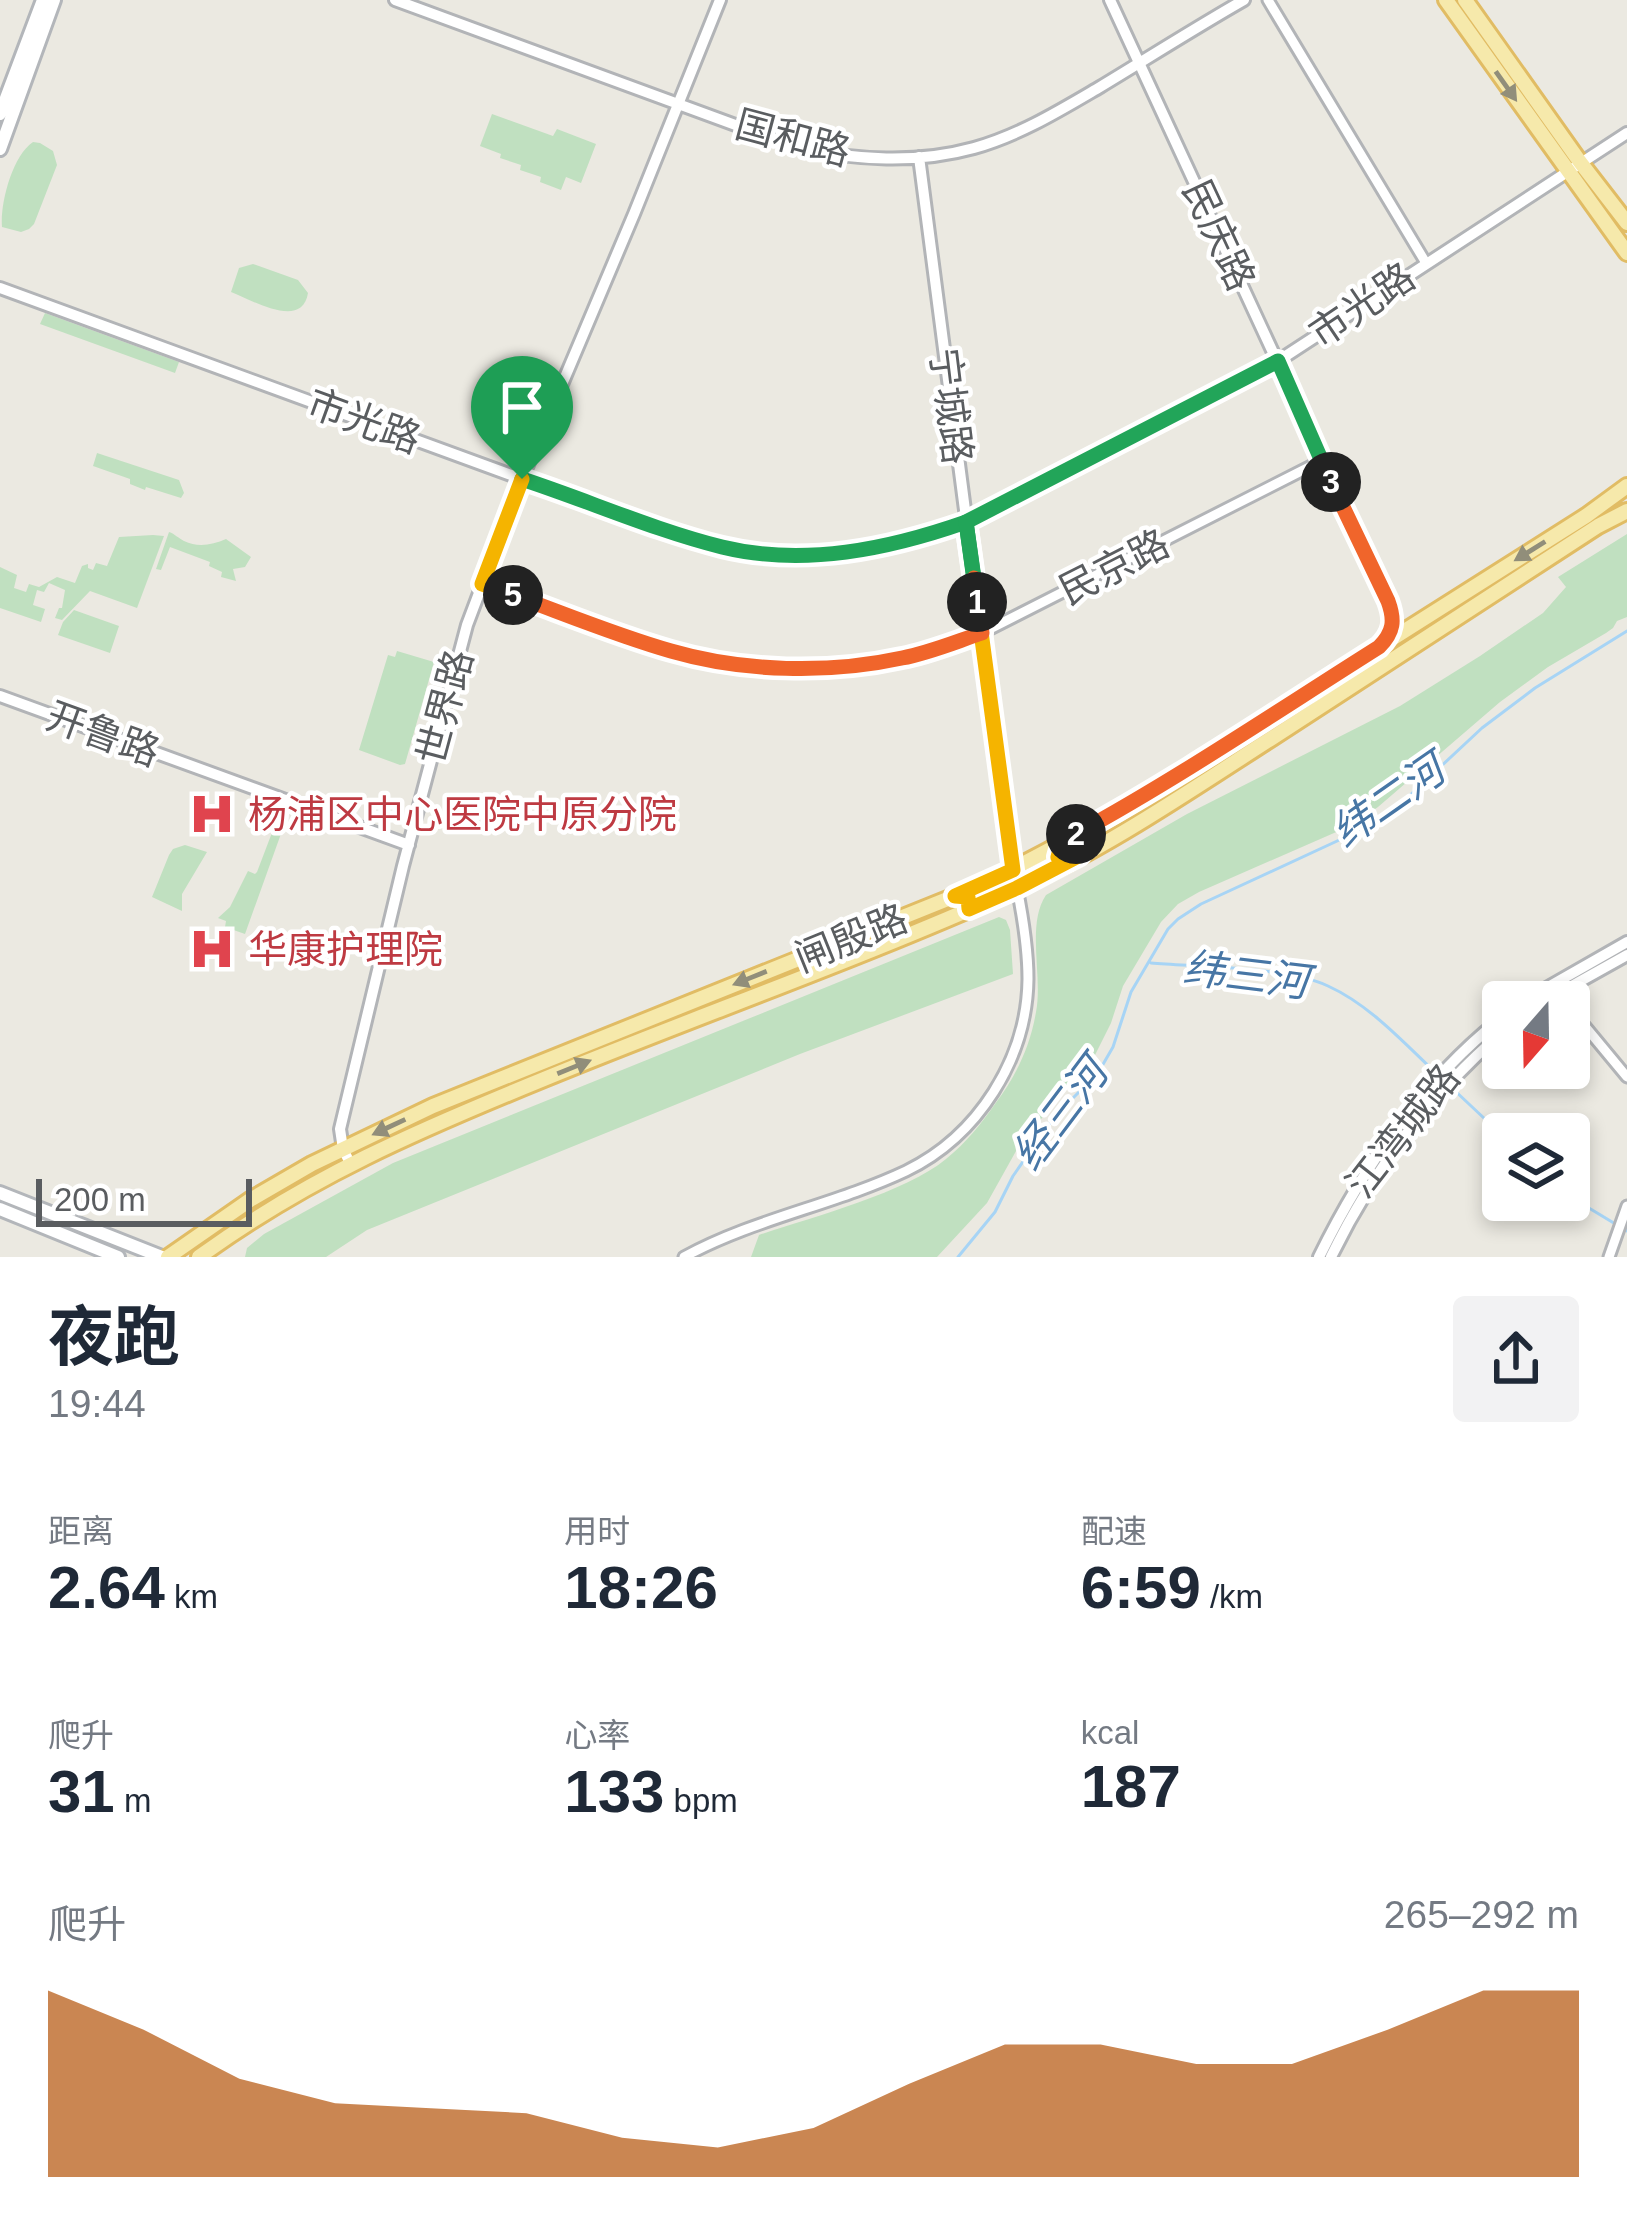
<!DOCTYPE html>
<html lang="zh">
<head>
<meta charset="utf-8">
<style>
	body { margin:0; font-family:Helvetica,"Noto Sans SC",sans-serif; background:#f2f2f3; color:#1f2937; height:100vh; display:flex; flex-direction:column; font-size:45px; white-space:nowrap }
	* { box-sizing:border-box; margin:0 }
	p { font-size:39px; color:#747a83 }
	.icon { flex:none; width:66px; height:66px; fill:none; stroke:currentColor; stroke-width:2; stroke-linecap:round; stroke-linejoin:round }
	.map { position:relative; height:1257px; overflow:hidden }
	.sheet { display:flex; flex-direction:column; background:#fff; flex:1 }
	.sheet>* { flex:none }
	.needle { width:78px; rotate:200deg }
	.fabs { position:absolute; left:1482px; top:981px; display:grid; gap:24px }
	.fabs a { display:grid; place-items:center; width:108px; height:108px; border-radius:12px; background:#fff; box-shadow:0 6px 18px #0003; font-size:60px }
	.scale { position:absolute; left:36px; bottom:30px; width:216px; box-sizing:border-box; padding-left:12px; border:6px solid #5a5d60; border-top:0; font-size:33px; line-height:42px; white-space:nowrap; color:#5a5d60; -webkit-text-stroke:9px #fff; paint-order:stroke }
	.pin { position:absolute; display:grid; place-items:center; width:102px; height:102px; color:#fff; margin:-123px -51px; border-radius:50% 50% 50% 0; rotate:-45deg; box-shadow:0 0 12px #0007 }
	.pin .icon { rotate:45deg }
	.km { position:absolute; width:60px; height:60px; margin:-30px; border-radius:50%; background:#222; color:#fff; font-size:33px; line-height:60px; text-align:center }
	.round { display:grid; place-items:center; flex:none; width:126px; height:126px; border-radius:12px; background:#f2f2f3 }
	.overview { display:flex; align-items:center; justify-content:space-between; height:204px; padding:0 48px }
	h1 { font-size:66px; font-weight:700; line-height:90px }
	.metrics { display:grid; grid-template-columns:repeat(3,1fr); gap:18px; height:204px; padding:12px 48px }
	.metrics div { display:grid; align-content:center }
	.metrics b { font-size:60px; font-weight:700 }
	.metrics small { font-size:33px; font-weight:400 }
	.metrics p { font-size:33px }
	.chart { height:336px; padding:24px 48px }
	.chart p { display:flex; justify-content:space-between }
	.chart svg { width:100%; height:216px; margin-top:12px; fill:#b45309; opacity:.7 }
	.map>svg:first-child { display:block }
	.green { fill:#c0e0c0 }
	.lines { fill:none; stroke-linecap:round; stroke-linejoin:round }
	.stream { stroke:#a7d4f5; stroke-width:3 }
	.minor-casing { stroke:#b2b4b7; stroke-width:15 }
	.tertiary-casing { stroke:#b2b4b7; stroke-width:16 }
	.secondary-casing { stroke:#b3b6ba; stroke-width:18 }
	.primary-casing { stroke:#e1bc64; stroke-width:20 }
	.minor { stroke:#fff; stroke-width:9 }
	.tertiary { stroke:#fff; stroke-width:10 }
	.secondary { stroke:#fff; stroke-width:12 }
	.primary { stroke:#f6e9ab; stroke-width:14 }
	.oneway { fill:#918e7a }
	.split-1-casing { stroke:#fff; stroke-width:24 }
	.split-2-casing { stroke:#fff; stroke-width:24 }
	.split-3-casing { stroke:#fff; stroke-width:24 }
	.split-4-casing { stroke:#fff; stroke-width:24 }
	.split-5-casing { stroke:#fff; stroke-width:24 }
	.split-6-casing { stroke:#fff; stroke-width:24 }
	.split-1 { stroke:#22a559; stroke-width:15 }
	.split-2 { stroke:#f5b400; stroke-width:15 }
	.split-3 { stroke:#f0652b; stroke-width:15 }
	.split-4 { stroke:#22a559; stroke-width:15 }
	.split-5 { stroke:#f0652b; stroke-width:15 }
	.split-6 { stroke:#f5b400; stroke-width:15 }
	.labels { text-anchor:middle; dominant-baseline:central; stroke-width:9; stroke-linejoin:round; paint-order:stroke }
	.street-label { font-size:39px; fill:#5a5d60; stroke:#fff }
	.health-label { font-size:39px; fill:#be3a42; stroke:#fff; text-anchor:start }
	.water-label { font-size:42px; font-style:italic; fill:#4776a5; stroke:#fff }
</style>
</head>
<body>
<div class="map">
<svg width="1627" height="1257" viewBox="0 0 1627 1257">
	<rect width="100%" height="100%" fill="#ebe9e1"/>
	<!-- green -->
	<path class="green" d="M 492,114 L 553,136 L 557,129 L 596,144 L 581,183 L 566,177 L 561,190 L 540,182 L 541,177 L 520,170 L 521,165 L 500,158 L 501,154 L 480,146 Z
		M 33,142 L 40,143 L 53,151 L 57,165 L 34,224 L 29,229 L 21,232 L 2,227 C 0,204 12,156 33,142 Z
		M 253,264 L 298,280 L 308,293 C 302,330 254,301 231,292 L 239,268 Z
		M 45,313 L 179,362 L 175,373 L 40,324 Z
		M 97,453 L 179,480 L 184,493 L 181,498 L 146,487 L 145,490 L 130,484 L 130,479 L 93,466 Z
		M 169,532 C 175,534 178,538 184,541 C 198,548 212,545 226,539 L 251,557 L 245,567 L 233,569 L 236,581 L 221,577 L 222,572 L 209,566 L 210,562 L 170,547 L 161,570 L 156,569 Z
		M 1627,534 L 1627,617 L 1617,621 L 1613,628 L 1606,633 L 1548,667 L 1500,702 L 1378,807 L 1350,826 L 1199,892 L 1178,904 L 1161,922 L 1123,986 L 1111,1023 L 1095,1055 L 1020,1144 L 987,1203 L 937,1257 L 751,1257 L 759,1235 C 812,1217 905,1193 946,1159 C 966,1143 981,1124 995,1104 C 1016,1076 1030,1047 1036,1012 C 1043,976 1026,925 1046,895 L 1187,814 L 1400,706 L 1480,656 L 1543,613 L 1566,587 L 1558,577 Z
		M 153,535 L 164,536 L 137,608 L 90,591 L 62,620 L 55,618 L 59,608 L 62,608 L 65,590 L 49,583 L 44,592 L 37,590 L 33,605 L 45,609 L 41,622 L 0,608 L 0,567 L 17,575 L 14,588 L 26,592 L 29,584 L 39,587 L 57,577 L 75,583 L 82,566 L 88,564 L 88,568 L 93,570 L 96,563 L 107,566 L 119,537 Z
		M 74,610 L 119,626 L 110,653 L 58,635 L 63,622 Z
		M 397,651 L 434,662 L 405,764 L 400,765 L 359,750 L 388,655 L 395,657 Z
		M 273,812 L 287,817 L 245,934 L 225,927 L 226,921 L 218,918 L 230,907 L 248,871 L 255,874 L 257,872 L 273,830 L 265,825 L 267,818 L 272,818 Z
		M 185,845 L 207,852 L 182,894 L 182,911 L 152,897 L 169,855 L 173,849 Z
		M 999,917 L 1006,920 L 1010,930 L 1013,974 L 800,1054 L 367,1230 L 326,1257 L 245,1257 L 247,1248 L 264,1234 L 393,1163 Z"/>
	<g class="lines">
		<!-- stream -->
		<path class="stream" d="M 1151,963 C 1199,967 1287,967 1328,986 C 1370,1005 1404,1043 1437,1074
			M 1453,1089 L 1503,1136
			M 1569,1196 L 1627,1231
			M 958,1257 L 995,1212 L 1013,1176 L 1055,1116 L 1098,1073 L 1113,1047 L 1131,992 L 1168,929 L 1178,919 L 1201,904 L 1363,829 L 1407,798 L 1482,728 L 1535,688 L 1627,631"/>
		<!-- minor casing -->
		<g class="minor-casing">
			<path id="minor" d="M 1268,0 L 1426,263
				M 482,584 C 545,607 608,634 673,652 C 745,671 829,674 902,658 C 930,652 956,642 982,633 L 1321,461
				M 1569,1007 L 1627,1077
				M 684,1257 C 753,1219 834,1205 906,1171 C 978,1136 1027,1059 1028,979 C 1028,949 1023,918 1017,888
				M 1609,1257 L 1627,1206"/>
		</g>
		<!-- tertiary casing -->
		<g class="tertiary-casing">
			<path id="tertiary" d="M 395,0 L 798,148 C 857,160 916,164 974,148 C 1020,135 1059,111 1100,87 C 1148,58 1195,28 1244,0
				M 1110,0 L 1388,601 L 1393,621 L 1386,640
				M 919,157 L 1002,794 L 1017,888
				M 0,288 L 522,479 L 723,547 L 794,555 L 869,549 L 912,541 L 981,516 L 1278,361 L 1627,133
				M 0,696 L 409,845
				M 1522,1002 L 1627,942
				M 1543,1002 L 1627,955
				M 350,1163 L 343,1149 L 340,1129 L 403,866 L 467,625 L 522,479 L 634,214 L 720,0
				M 1319,1257 C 1363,1167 1424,1079 1503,1017
				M 1331,1257 C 1373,1171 1430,1094 1503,1032"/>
		</g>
		<!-- secondary casing -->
		<g class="secondary-casing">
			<path id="secondary" d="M 0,114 L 43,0
				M 0,149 L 54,0
				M 0,1193 L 162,1257
				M 0,1209 L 118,1257"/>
		</g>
		<!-- primary casing -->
		<g class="primary-casing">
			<path id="primary" d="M 1446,0 L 1627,253
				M 1465,0 L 1580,162 L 1627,223
				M 168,1257 L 250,1200 L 312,1164 L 433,1106 L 965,892 C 1040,858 1110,816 1180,773 L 1586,516 L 1627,486
				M 199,1257 C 309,1177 419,1130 544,1079 C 700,1015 860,959 1014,890 C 1105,849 1188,792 1272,738 C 1380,668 1489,597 1598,526 L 1627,511"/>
		</g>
		<!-- minor -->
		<use href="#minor" class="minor"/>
		<!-- tertiary -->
		<use href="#tertiary" class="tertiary"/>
		<!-- secondary -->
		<use href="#secondary" class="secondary"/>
		<!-- primary -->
		<use href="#primary" class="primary"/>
	</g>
	<!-- one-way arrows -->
	<defs><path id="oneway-solid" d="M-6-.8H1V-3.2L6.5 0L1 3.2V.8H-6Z" transform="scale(3)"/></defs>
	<g class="oneway">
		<use href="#oneway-solid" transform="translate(1506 86) rotate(55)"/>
		<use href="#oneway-solid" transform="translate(1530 551) rotate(148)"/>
		<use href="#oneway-solid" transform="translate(750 978) rotate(158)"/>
		<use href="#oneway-solid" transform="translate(574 1067) rotate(-22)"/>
		<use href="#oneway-solid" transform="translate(389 1127) rotate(155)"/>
	</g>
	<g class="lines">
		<!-- split-1 casing -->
		<g class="split-1-casing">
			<path id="split-1" d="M 522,479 C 589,501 654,530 722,547 C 804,567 889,549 966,522 L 977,602"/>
		</g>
		<!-- split-2 casing -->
		<g class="split-2-casing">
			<path id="split-2" d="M 977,602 L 1013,870 L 955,896 L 968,897 L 969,909 L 1017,888 L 1080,855 L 1063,860 L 1058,857 L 1061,846 L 1076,834"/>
		</g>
		<!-- split-3 casing -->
		<g class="split-3-casing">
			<path id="split-3" d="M 1076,834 C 1180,777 1279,710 1379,647 C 1394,632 1395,620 1388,601 L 1331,482"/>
		</g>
		<!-- split-4 casing -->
		<g class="split-4-casing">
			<path id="split-4" d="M 974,578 L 966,522 L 1278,361 L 1331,482"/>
		</g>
		<!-- split-5 casing -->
		<g class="split-5-casing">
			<path id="split-5" d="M 513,595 C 565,614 618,636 671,651 C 743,672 829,674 902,658 C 929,653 955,642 982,633 L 974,578"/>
		</g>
		<!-- split-6 casing -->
		<g class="split-6-casing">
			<path id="split-6" d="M 513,595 L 482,584 L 522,479"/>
		</g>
		<!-- split-1 -->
		<use href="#split-1" class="split-1"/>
		<!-- split-2 -->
		<use href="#split-2" class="split-2"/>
		<!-- split-3 -->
		<use href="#split-3" class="split-3"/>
		<!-- split-4 -->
		<use href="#split-4" class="split-4"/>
		<!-- split-5 -->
		<use href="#split-5" class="split-5"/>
		<!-- split-6 -->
		<use href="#split-6" class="split-6"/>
	</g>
	<!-- icons -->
	<defs>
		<g id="hospital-bare" transform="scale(3.6)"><path d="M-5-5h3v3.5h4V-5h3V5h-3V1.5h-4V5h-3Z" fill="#e0444e" stroke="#fff" stroke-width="2.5" paint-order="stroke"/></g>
	</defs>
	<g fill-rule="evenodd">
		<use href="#hospital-bare" x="212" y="814"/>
		<use href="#hospital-bare" x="212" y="949"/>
	</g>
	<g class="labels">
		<!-- street labels -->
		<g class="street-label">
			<text transform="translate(793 138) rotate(15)">国和路</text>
			<text transform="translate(1219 235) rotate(65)">民庆路</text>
			<text transform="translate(1362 305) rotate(-34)">市光路</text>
			<text transform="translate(951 406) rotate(83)">宁城路</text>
			<text transform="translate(364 421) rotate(20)">市光路</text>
			<text transform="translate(1114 567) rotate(-27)">民京路</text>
			<text transform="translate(445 707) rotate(-75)">世界路</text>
			<text transform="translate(103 734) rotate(20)">开鲁路</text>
			<text transform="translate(851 938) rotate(-22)">闸殷路</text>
			<text transform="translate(1403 1131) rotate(-52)">江湾城路</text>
		</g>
		<!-- health labels -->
		<g class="health-label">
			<text x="248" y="814">杨浦区中心医院中原分院</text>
			<text x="248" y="949">华康护理院</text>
		</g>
		<!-- water labels -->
		<g class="water-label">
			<text transform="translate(1388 801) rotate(-35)">纬二河</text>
			<text transform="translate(1246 975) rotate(7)">纬三河</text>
			<text transform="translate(1060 1114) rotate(-53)">经三河</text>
		</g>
	</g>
</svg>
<div class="fabs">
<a><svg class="needle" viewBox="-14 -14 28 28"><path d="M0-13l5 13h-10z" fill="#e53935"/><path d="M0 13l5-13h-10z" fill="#747a83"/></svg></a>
<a><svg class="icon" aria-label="layers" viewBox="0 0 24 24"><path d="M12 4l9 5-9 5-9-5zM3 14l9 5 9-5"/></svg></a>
</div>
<div class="scale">200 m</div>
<div class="pin" style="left:522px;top:479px;background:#1e9e55"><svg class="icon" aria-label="arrive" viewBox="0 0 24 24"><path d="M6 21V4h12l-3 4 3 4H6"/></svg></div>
<b class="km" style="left:977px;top:602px">1</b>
<b class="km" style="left:1076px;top:834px">2</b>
<b class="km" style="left:1331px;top:482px">3</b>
<b class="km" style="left:513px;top:595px">5</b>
</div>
<section class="sheet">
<div class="overview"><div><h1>夜跑</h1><p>19:44</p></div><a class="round"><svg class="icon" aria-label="share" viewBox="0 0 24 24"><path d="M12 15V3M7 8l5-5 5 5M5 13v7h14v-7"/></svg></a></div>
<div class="metrics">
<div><p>距离</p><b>2.64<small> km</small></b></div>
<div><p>用时</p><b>18:26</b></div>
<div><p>配速</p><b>6:59<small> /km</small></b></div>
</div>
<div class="metrics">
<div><p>爬升</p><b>31<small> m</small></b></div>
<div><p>心率</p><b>133<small> bpm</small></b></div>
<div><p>kcal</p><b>187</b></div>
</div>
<div class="chart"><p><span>爬升</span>265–292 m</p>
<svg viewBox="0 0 160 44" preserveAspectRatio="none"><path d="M0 44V6L10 14L20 24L30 29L40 30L50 31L60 36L70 38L80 34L90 25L100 17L110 17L120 21L130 21L140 14L150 6L160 6V44z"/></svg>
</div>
</section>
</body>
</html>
